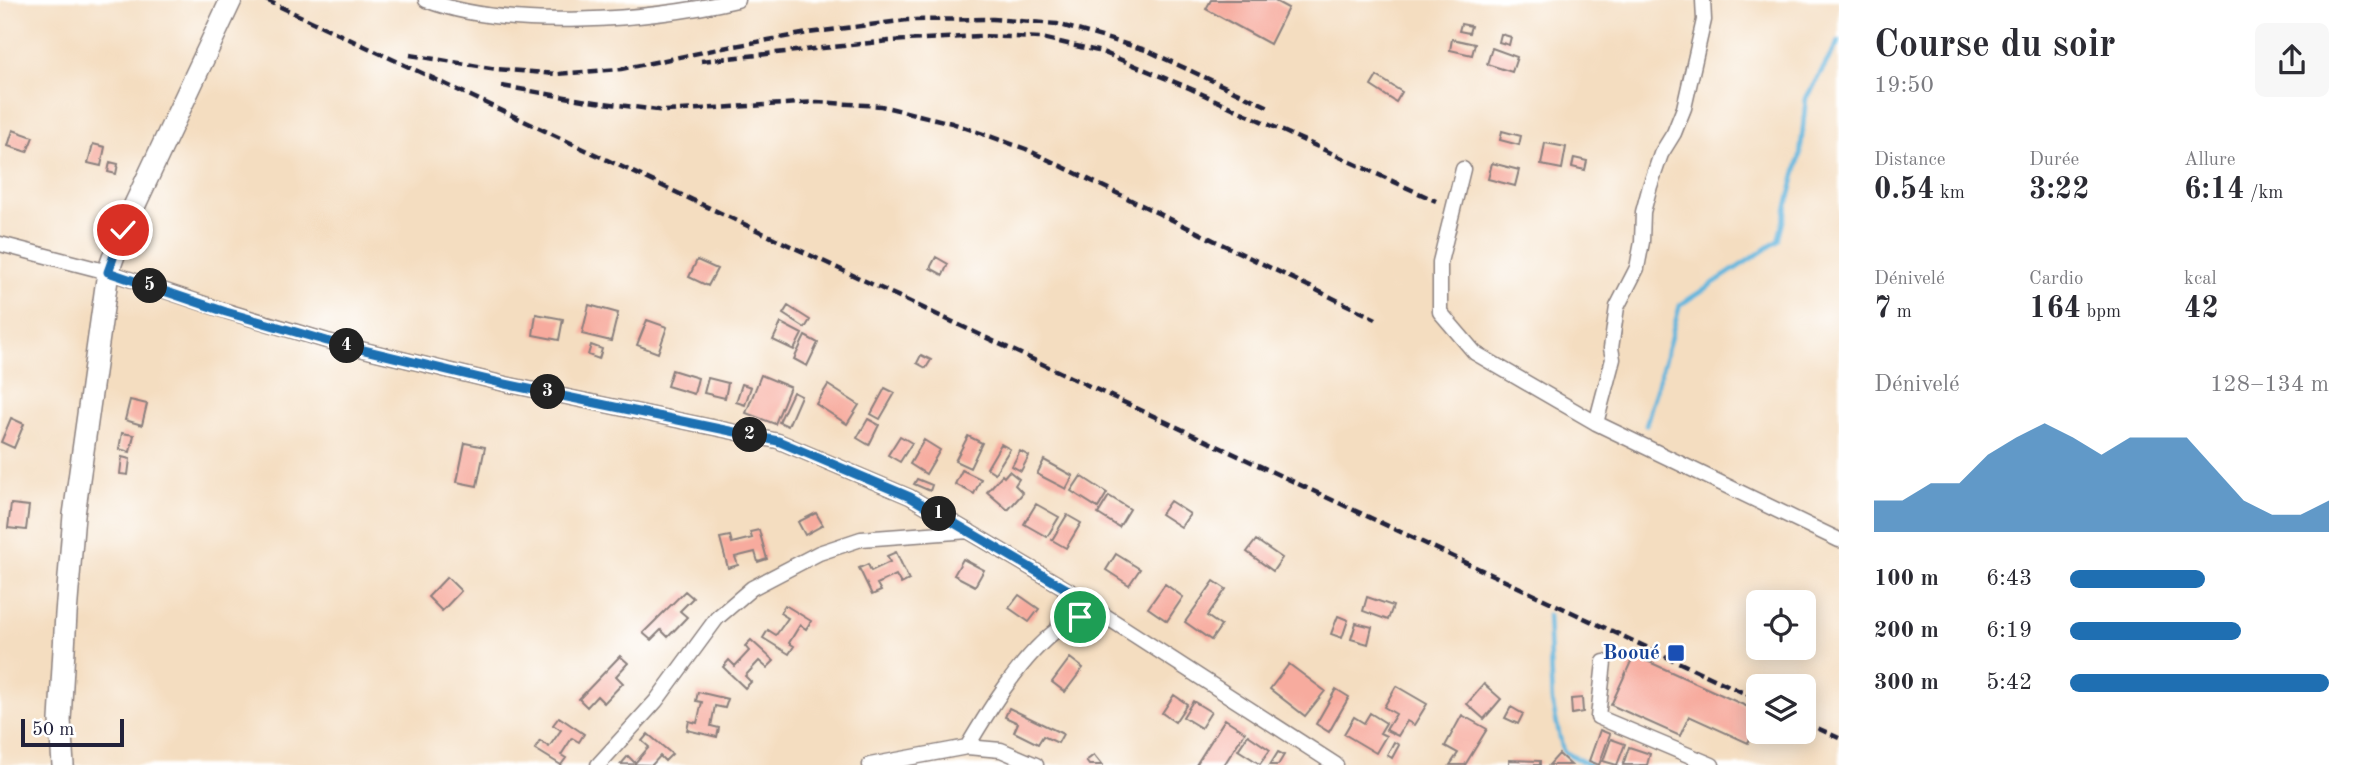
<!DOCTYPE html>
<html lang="fr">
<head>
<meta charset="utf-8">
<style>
	body { margin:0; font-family:"Old Standard TT",serif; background:#f7f7f7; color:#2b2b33; height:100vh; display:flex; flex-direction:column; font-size:26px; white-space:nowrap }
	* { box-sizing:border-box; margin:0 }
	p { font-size:23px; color:#7c7c81 }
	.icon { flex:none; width:38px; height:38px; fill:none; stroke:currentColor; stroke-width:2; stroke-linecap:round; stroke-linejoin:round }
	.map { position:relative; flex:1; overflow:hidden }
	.panel { display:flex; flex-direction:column; background:#fff; width:525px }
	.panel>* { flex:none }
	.buttons { position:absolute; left:1746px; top:590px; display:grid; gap:14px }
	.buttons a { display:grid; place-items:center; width:70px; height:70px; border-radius:10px; background:#fff; box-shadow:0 4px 18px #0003; font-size:35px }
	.scale { position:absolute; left:21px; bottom:18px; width:103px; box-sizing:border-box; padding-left:7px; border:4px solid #22223b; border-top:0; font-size:19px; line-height:24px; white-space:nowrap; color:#22223b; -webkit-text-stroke:5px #fff; paint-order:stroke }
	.pin { position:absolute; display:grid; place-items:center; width:60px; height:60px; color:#fff; margin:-30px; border:4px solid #fff; border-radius:50%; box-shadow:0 2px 7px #0007 }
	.km { position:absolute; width:35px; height:35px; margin:-18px; border-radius:50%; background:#222; color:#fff; font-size:19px; line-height:35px; text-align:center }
	.round { display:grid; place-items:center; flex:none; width:74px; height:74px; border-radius:10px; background:#f7f7f7 }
	.head { display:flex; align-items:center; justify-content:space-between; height:119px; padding:0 35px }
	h1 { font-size:38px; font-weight:600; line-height:52px }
	.metrics { display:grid; grid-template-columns:repeat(3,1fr); gap:10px; height:119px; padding:7px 35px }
	.metrics div { display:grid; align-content:center }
	.metrics b { font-size:30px; font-weight:600 }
	.metrics small { font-size:19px; font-weight:400 }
	.metrics p { font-size:19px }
	.chart { height:196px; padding:14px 35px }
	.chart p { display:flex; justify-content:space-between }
	.chart svg { width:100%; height:126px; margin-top:7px; fill:#1f6fb2; opacity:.7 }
	ul { padding:0 35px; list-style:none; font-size:23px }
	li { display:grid; grid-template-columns:112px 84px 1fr; align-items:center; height:52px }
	li i { height:18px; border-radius:9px; background:#1f6fb2 }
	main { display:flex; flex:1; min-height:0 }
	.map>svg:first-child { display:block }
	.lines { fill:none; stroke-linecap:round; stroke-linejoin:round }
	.stream { stroke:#61b5dd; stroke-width:4.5 }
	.building { fill:#f7ab9e }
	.street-casing { stroke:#8b807e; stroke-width:17 }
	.secondary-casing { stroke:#8b807e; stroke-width:24 }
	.street { stroke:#fff; stroke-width:14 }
	.secondary { stroke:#fff; stroke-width:21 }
	.rail { stroke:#22223b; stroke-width:4.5; stroke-dasharray:10 5; stroke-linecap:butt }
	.route-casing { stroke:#fff; stroke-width:14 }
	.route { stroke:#1f6fb2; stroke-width:9 }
	.transit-dot { fill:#1a4fb4; stroke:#fff; stroke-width:2.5 }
	.labels { text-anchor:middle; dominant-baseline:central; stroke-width:5; stroke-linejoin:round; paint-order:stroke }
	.transit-label { font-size:21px; font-weight:bold; fill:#164399; stroke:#fff; text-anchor:end }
</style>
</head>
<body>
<main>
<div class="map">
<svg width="1839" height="765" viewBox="0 0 1839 765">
	<rect width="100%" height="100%" fill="#fff"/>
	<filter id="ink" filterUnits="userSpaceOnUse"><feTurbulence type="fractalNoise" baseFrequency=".0143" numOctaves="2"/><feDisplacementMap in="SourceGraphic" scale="14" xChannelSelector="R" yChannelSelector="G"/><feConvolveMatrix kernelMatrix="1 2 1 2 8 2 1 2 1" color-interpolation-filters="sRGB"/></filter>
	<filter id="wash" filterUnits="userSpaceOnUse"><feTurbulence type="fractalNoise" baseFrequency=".00686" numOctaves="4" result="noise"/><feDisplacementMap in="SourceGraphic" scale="28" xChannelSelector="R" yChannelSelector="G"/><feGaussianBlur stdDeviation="1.57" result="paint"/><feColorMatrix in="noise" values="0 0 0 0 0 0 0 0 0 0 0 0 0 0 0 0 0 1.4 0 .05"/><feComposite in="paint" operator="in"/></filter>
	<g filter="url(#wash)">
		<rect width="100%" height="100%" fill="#f4ddc0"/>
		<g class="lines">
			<!-- stream -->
			<path class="stream" d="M 1646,425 L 1680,305 L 1778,241 L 1800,156 L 1806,98 L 1839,41
				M 1548,615 L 1552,702 L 1563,751 L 1589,765"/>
		</g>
		<g id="blocks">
			<!-- building -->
			<path class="building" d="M 1211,0 L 1273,0 L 1288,8 L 1270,44 L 1206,9 Z
				M 1461,24 L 1471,26 L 1469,33 L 1459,31 Z
				M 1501,34 L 1511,37 L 1509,45 L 1499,42 Z
				M 1452,39 L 1475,44 L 1472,55 L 1450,50 Z
				M 1492,48 L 1517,57 L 1512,72 L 1487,64 Z
				M 1377,76 L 1402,92 L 1396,102 L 1371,86 Z
				M 13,130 L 33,137 L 27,152 L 8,146 Z
				M 1502,131 L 1521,136 L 1519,145 L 1500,140 Z
				M 1545,143 L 1566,147 L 1562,169 L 1541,165 Z
				M 93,144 L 105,147 L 101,166 L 88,163 Z
				M 1574,158 L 1587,161 L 1585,170 L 1572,167 Z
				M 110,162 L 118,164 L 116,174 L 108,172 Z
				M 1492,163 L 1519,170 L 1515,186 L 1488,179 Z
				M 936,257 L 948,264 L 943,275 L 930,268 Z
				M 697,260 L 717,269 L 708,286 L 689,277 Z
				M 589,305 L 618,313 L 611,341 L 582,334 Z
				M 788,306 L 810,320 L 805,328 L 783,314 Z
				M 536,314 L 563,319 L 559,340 L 533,335 Z
				M 647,320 L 667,327 L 658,353 L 637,345 Z
				M 781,323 L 802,334 L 794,350 L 773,340 Z
				M 805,336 L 818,343 L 807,366 L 794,359 Z
				M 591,345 L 602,349 L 599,359 L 588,355 Z
				M 921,355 L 931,360 L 926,368 L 917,363 Z
				M 672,370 L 698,378 L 694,394 L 667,386 Z
				M 761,375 L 790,387 L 775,424 L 746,413 Z
				M 708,378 L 728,383 L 725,398 L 704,393 Z
				M 742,384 L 751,387 L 745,405 L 736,402 Z
				M 828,385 L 859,405 L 847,424 L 816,404 Z
				M 885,388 L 895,393 L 880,419 L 871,414 Z
				M 793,392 L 801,396 L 788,426 L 779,422 Z
				M 130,400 L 147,404 L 142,425 L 125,420 Z
				M 11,418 L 24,424 L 14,448 L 1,442 Z
				M 868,419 L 879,425 L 869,445 L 857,438 Z
				M 122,433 L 134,435 L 130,452 L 119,449 Z
				M 900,436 L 912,443 L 900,462 L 888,455 Z
				M 968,436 L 982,443 L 970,468 L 955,461 Z
				M 924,440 L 940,450 L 926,474 L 910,464 Z
				M 465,443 L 485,447 L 477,486 L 457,482 Z
				M 1001,444 L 1010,449 L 995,473 L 987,468 Z
				M 1020,451 L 1029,456 L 1021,471 L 1012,466 Z
				M 122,457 L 130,459 L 128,475 L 120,474 Z
				M 1044,460 L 1073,476 L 1066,489 L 1037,474 Z
				M 962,470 L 981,479 L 974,494 L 955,484 Z
				M 1009,471 L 1019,479 L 1015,485 L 1023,493 L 1008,510 L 987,492 L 1002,475 L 1004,477 Z
				M 1081,476 L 1107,493 L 1098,508 L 1071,491 Z
				M 917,479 L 932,485 L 930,491 L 914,484 Z
				M 1109,496 L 1130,509 L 1119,527 L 1098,514 Z
				M 1170,501 L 1190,514 L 1181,527 L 1161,514 Z
				M 11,504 L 29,506 L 26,530 L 8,528 Z
				M 1036,504 L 1059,517 L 1047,537 L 1024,524 Z
				M 816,513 L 823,525 L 805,535 L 798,522 Z
				M 1067,515 L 1081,523 L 1066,548 L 1052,540 Z
				M 759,530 L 767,559 L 758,562 L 755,552 L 735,557 L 738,565 L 728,568 L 720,538 L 730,536 L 732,543 L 752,538 L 750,532 Z
				M 1256,540 L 1282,558 L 1273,571 L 1247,552 Z
				M 896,552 L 909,580 L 901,584 L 896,575 L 877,584 L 881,591 L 872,595 L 859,568 L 868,564 L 871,571 L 890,562 L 887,556 Z
				M 1116,554 L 1140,569 L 1129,585 L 1106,570 Z
				M 963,559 L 984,570 L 975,586 L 954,575 Z
				M 447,577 L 461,591 L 442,611 L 428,597 Z
				M 1214,581 L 1226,589 L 1207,616 L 1221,626 L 1211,640 L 1185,622 Z
				M 1165,584 L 1183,597 L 1167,621 L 1148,608 Z
				M 685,591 L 693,598 L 680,611 L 687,617 L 668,637 L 661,630 L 651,640 L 643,633 Z
				M 1019,595 L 1039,609 L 1029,622 L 1009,608 Z
				M 1367,597 L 1393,606 L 1388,620 L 1363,611 Z
				M 785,605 L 811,621 L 806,629 L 800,625 L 789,643 L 794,646 L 789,654 L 763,638 L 768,630 L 776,635 L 788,618 L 780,613 Z
				M 1338,616 L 1348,620 L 1342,638 L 1331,634 Z
				M 1356,623 L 1372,627 L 1368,644 L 1351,639 Z
				M 751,640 L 774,661 L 767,668 L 759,661 L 745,676 L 751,682 L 745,688 L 723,667 L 729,660 L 735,666 L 749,651 L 745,646 Z
				M 1634,655 L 1759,712 L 1759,718 L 1748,743 L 1689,716 L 1680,736 L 1611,705 Z
				M 620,656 L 628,663 L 616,676 L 623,683 L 604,703 L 597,696 L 587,707 L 579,699 Z
				M 1070,658 L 1083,668 L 1065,692 L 1052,682 Z
				M 1289,664 L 1325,691 L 1305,716 L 1270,689 Z
				M 1484,684 L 1501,699 L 1484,719 L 1467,704 Z
				M 1396,686 L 1427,704 L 1414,725 L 1407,721 L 1398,736 L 1386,730 L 1396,714 L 1384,707 Z
				M 1336,689 L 1349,697 L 1329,732 L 1316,724 Z
				M 698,692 L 728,699 L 725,708 L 715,706 L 711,726 L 719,728 L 717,737 L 687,730 L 689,721 L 697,723 L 702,702 L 696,701 Z
				M 1174,695 L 1187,704 L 1175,722 L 1162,713 Z
				M 1582,698 L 1583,712 L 1572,714 L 1571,699 Z
				M 1193,701 L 1211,712 L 1201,728 L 1183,717 Z
				M 1511,707 L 1523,714 L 1518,724 L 1505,718 Z
				M 1009,708 L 1063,734 L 1058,743 L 1043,736 L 1038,744 L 1014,732 L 1018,723 L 1005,717 Z
				M 1370,713 L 1386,723 L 1380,733 L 1386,736 L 1376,753 L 1344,734 L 1354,717 L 1364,723 Z
				M 1462,715 L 1487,729 L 1465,765 L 1450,765 L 1458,753 L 1445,746 Z
				M 559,717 L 584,734 L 579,742 L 572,738 L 561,755 L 566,758 L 561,765 L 535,749 L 540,741 L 549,747 L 561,730 L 553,725 Z
				M 1225,719 L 1245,732 L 1224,765 L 1196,765 Z
				M 1600,730 L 1610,734 L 1599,765 L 1589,761 Z
				M 648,734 L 672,754 L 665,761 L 660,756 L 652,765 L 621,764 L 628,756 L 635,763 L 649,747 L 642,741 Z
				M 1248,735 L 1270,750 L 1260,764 L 1238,750 Z
				M 1611,739 L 1625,744 L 1617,765 L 1603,761 Z
				M 1394,742 L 1399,745 L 1392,758 L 1387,755 Z
				M 1629,747 L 1650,754 L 1647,765 L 1623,765 Z
				M 1278,752 L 1284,755 L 1278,765 L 1270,765 Z
				M 1559,754 L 1571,765 L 1549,765 Z
				M 1094,755 L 1102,765 L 1089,765 L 1086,761 Z
				M 1509,760 L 1540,761 L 1540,765 L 1509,765 Z"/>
		</g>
	</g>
	<g filter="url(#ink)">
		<use href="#blocks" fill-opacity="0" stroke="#8b807e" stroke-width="2"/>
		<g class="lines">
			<!-- street casing -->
			<g class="street-casing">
				<path id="street" d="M 426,0 C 509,32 652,20 737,0
					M 1463,169 L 1440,262 L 1440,312 L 1475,353 L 1596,423 L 1839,540
					M 0,244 L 108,272 L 226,311 L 327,341 L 505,384 L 778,441 L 910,497 L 1075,594 L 1099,612 L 1336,765
					M 1596,423 L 1613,359 L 1611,348 L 1617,307 L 1637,268 L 1642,242 L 1643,212 L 1650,186 L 1661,154 L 1674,133 L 1684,108 L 1704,20 L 1703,0
					M 1057,630 L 1062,617 L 1067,589
					M 1604,662 L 1598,717 L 1712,765
					M 967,747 C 990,708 1022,656 1058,629 C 1070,620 1084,616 1099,612
					M 598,765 L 656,701 L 717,618 L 752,588 L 819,553 L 861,539 L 969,531
					M 870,765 L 967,747 L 1001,750 L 1036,765"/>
			</g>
			<!-- secondary casing -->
			<g class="secondary-casing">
				<path id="secondary" d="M 63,765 L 60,720 L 66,614 L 74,515 L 108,272 L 123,230 L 231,0"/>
			</g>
			<!-- street -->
			<use href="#street" class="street"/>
			<!-- secondary -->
			<use href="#secondary" class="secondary"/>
			<!-- rail -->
			<path class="rail" d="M 266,0 L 1759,700
				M 410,55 L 497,69 L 557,74 L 621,69 L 723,48 L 808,33 L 907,20 L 993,19 L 1057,24 L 1146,50 L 1271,108
				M 701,61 L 889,41 L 980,36 L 1042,38 L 1102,52 L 1189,88 L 1436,201
				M 502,86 L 588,101 L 665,111 L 817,102 L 881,106 L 952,123 L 1026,149 L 1376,319
				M 1804,722 L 1839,738"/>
		</g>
	</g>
	<g class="lines" filter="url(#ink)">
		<!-- route casing -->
		<g class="route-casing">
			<path id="route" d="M 123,230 L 108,272 L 226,312 L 327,341 L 505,384 L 778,441 L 910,497 L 1075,594 L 1099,612 L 1080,617"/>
		</g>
		<!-- route -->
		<use href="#route" class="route"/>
	</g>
	<!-- markers -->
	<rect class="transit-dot" x="1667" y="644" width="18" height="18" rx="3.5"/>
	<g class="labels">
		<!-- transit labels -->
		<g class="transit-label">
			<text x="1660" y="653">Booué</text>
		</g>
	</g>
</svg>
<div class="buttons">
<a><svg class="icon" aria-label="locate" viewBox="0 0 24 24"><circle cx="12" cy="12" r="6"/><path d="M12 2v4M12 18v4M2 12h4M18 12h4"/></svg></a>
<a><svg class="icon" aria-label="layers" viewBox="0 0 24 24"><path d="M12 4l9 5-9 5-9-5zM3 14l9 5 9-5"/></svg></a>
</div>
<div class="scale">50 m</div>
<div class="pin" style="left:1080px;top:617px;background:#1e9e55"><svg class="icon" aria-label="arrive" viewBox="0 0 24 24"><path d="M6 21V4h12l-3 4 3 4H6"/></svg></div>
<div class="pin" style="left:123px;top:230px;background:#d93025"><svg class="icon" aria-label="check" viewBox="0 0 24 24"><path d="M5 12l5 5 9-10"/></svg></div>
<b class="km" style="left:939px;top:514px">1</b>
<b class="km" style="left:750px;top:435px">2</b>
<b class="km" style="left:548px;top:392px">3</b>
<b class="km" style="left:347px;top:346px">4</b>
<b class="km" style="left:150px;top:286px">5</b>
</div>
<section class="panel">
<div class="head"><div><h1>Course du soir</h1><p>19:50</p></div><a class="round"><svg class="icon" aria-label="share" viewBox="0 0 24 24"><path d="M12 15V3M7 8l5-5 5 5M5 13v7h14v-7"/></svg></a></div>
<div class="metrics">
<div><p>Distance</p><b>0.54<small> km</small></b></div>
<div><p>Durée</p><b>3:22</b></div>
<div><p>Allure</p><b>6:14<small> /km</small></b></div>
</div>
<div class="metrics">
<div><p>Dénivelé</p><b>7<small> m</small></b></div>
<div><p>Cardio</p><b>164<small> bpm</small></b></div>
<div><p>kcal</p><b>42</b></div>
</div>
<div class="chart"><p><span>Dénivelé</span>128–134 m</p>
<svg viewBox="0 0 160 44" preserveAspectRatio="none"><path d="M0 44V33L10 33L20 27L30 27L40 17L50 11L60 6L70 11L80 17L90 11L100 11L110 11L120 22L130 33L140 38L150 38L160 33V44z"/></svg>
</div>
<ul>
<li><b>100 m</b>6:43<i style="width:52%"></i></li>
<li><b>200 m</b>6:19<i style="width:66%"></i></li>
<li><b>300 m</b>5:42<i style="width:100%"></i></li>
</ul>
</section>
</main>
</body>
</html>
